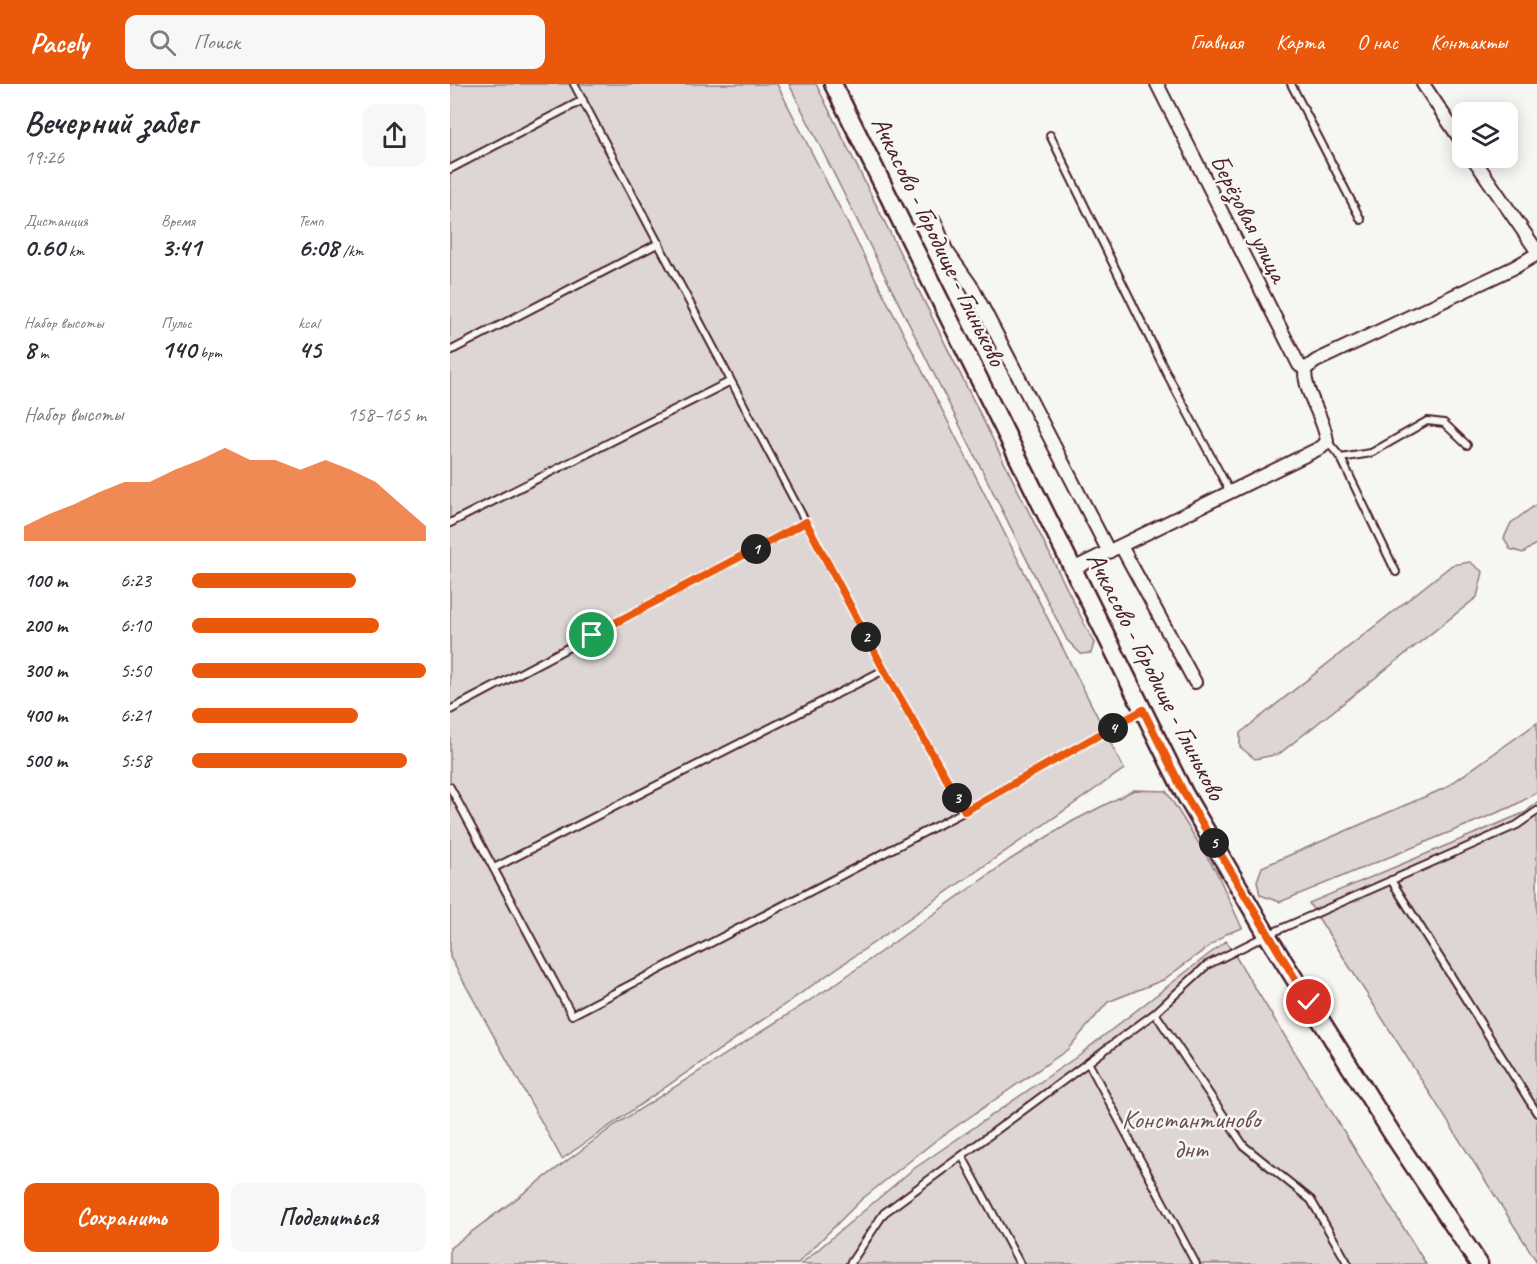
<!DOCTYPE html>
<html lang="ru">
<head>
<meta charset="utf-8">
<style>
	body { margin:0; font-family:Caveat,sans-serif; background:#f7f7f7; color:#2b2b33; height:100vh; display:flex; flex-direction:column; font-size:22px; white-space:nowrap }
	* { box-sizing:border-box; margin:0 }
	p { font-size:20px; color:#7c7c81 }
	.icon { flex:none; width:33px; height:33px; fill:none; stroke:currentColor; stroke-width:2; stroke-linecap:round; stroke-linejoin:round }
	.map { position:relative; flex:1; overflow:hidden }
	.drawer { display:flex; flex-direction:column; background:#fff; width:450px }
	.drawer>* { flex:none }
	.controls { position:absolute; left:1002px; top:18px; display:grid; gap:12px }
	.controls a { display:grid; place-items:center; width:66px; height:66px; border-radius:12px; background:#fff; box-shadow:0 3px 15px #0003; font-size:30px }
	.pin { position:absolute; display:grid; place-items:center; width:51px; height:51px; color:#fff; margin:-26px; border:3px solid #fff; border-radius:50%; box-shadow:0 2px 6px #0007 }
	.km { position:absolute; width:30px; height:30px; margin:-15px; border-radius:50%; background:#222; color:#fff; font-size:16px; line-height:30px; text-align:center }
	.round { display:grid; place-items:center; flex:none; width:63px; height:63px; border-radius:12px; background:#f7f7f7 }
	.head { display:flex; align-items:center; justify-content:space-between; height:102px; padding:0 24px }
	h1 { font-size:33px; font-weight:800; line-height:45px }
	.stats { display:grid; grid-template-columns:repeat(3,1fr); gap:9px; height:102px; padding:6px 24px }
	.stats div { display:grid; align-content:center }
	.stats b { font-size:26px; font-weight:800 }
	.stats small { font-size:16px; font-weight:400 }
	.stats p { font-size:16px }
	.chart { height:168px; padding:12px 24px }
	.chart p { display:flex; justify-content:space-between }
	.chart svg { width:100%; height:108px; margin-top:6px; fill:#ea580c; opacity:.7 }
	.button { display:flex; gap:12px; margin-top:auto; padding:12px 24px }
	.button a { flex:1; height:69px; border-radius:12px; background:#ea580c; color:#fff; font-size:24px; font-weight:800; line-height:69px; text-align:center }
	.button a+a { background:#f7f7f7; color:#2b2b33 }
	ul { padding:0 24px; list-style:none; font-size:20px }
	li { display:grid; grid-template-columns:96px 72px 1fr; align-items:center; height:45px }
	li i { height:15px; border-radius:8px; background:#ea580c }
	header { display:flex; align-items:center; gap:36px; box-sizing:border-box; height:84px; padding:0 30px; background:#ea580c; color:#fff }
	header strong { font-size:28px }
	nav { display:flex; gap:33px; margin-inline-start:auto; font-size:21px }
	.search { width:420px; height:54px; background:#f7f7f7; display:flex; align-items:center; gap:15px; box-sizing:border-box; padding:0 21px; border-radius:12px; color:#7c7c81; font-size:22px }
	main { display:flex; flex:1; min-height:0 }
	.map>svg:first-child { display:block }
	.green { fill:#ddd6d5; stroke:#947a80; stroke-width:1.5 }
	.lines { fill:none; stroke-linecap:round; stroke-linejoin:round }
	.lane-casing { stroke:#4a1f2b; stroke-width:10 }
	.street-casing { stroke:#4a1f2b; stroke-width:16 }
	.secondary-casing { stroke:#4a1f2b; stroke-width:21 }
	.lane { stroke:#f6f6f2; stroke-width:6 }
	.street { stroke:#f6f6f2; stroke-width:12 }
	.secondary { stroke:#f6f6f2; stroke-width:16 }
	.route-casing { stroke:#fff; stroke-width:12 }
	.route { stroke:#ea580c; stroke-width:8 }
	.labels { text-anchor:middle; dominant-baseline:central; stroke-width:5; stroke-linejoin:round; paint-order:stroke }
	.street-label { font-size:26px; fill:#4a1f2b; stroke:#f6f6f2 }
	.park-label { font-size:26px; fill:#6f4d56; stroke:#f6f6f2 }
</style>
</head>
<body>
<header>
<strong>Pacely</strong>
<div class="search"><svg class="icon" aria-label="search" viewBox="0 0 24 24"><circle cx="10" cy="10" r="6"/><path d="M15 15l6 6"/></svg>Поиск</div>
<nav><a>Главная</a><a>Карта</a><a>О нас</a><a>Контакты</a></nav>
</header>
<main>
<section class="drawer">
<div class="head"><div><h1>Вечерний забег</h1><p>19:26</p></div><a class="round"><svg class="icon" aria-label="share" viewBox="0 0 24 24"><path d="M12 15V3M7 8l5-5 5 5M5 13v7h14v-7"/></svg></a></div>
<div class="stats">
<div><p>Дистанция</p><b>0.60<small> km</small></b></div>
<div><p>Время</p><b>3:41</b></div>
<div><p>Темп</p><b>6:08<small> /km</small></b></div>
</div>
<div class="stats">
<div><p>Набор высоты</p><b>8<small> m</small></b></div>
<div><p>Пульс</p><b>140<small> bpm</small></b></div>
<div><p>kcal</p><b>45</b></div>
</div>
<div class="chart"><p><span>Набор высоты</span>158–165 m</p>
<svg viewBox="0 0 160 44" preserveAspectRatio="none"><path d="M0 44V38L10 33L20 29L30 24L40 20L50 20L60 15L70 11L80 6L90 11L100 11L110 15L120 11L130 15L140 20L150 29L160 38V44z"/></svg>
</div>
<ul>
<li><b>100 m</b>6:23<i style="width:70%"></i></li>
<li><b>200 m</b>6:10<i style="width:80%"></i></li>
<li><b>300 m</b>5:50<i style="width:100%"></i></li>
<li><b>400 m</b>6:21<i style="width:71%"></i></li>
<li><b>500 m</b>5:58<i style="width:92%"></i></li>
</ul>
<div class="button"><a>Сохранить</a><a>Поделиться</a></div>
</section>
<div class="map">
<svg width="1087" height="1180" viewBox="0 0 1087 1180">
	<rect width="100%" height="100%" fill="#f6f6f2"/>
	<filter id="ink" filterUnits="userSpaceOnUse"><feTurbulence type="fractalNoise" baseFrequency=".0167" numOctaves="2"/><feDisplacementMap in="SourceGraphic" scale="12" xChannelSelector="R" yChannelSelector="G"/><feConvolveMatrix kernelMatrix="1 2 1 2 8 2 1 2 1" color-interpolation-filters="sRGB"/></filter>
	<g filter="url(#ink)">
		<!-- green -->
		<path class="green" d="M 0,0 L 327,0 L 674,685 L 112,1075 L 0,873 Z
			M 339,0 L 366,0 L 644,559 L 641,569 L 631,570 L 617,556 Z
			M 1087,420 L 1087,459 L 1073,469 L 1060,465 L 1054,454 L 1061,439 Z
			M 1020,478 L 1033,488 L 1027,513 L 829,670 L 805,675 L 790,663 L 790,649 L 1002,481 Z
			M 1087,639 L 1087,709 L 1061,723 L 830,818 L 810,811 L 807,797 L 812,783 L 995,704 Z
			M 684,706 L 716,707 L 766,787 L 792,844 L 776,850 L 713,896 L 658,918 L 617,966 L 485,1057 L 412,1115 L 347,1180 L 0,1180 L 0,1164 L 165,1041 L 384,901 L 561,775 L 623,737 Z
			M 1087,718 L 1087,1178 L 859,819 L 1076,728 Z
			M 776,857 L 976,1180 L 351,1180 L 462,1086 L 625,974 Z"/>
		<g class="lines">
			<!-- lane casing -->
			<g class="lane-casing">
				<path id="lane" d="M 124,0 L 434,586 L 515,727 L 691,627
					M 841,0 L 911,136
					M 600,51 L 717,290 L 780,408
					M 0,85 L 133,16
					M 0,267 L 209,159
					M 877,357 L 891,374 L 946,488
					M 891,374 L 921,369 L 977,337 L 994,339 L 1017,361
					M 0,439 L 281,297
					M 0,626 L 356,438
					M 0,703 L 122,931 L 515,727
					M 44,784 L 434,586
					M 941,796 L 1087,1029
					M 639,980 L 746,1180
					M 512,1072 L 570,1180
					M 400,1180 L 434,1129 L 705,929
					M 898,1180 L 861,1116 L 794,1062 L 705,929 L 757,881 L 817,851 L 1067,741 L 1087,727"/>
			</g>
			<!-- street casing -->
			<g class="street-casing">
				<path id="street" d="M 707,0 L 849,281 L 855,285
					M 973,0 L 1012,58
					M 1023,74 L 1087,167
					M 485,138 L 496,166 L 522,203 L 659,468
					M 671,462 L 745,598
					M 623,485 L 872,363 L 877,357 C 874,332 854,310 855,285 L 866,277 L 1065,183 L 1087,170"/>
			</g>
			<!-- secondary casing -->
			<g class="secondary-casing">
				<path id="secondary" d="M 383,0 L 734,709 L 817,851 L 943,1051 L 1029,1180"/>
			</g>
			<!-- lane -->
			<use href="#lane" class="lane"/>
			<!-- street -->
			<use href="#street" class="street"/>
			<!-- secondary -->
			<use href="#secondary" class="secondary"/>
		</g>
	</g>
	<g class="lines" filter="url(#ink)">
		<!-- route casing -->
		<g class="route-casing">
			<path id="route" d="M 142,551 L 356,438 L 434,586 L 515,727 L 693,626 L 734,709 L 859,918"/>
		</g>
		<!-- route -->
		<use href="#route" class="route"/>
	</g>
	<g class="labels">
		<!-- street labels -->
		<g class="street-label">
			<text transform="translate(799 134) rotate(63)">Берёзовая улица</text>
			<text transform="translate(489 157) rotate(64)">Ачкасово - Городище - Глиньково</text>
			<text transform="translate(706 592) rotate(63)">Ачкасово - Городище - Глиньково</text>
		</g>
		<!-- park labels -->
		<g class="park-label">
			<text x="741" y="1035">Константиново<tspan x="741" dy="30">днт</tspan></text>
		</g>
	</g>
</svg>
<div class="controls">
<a><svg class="icon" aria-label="layers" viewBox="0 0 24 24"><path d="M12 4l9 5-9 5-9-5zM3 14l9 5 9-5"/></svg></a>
</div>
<div class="pin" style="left:142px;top:551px;background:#1e9e55"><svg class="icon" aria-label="arrive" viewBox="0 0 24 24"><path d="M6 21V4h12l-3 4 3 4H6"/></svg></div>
<div class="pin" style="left:859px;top:918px;background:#d93025"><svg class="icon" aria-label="check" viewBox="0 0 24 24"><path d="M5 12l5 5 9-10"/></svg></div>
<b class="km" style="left:306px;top:465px">1</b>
<b class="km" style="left:416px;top:553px">2</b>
<b class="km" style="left:507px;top:714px">3</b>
<b class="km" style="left:663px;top:644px">4</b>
<b class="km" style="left:764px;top:759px">5</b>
</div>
</main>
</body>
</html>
